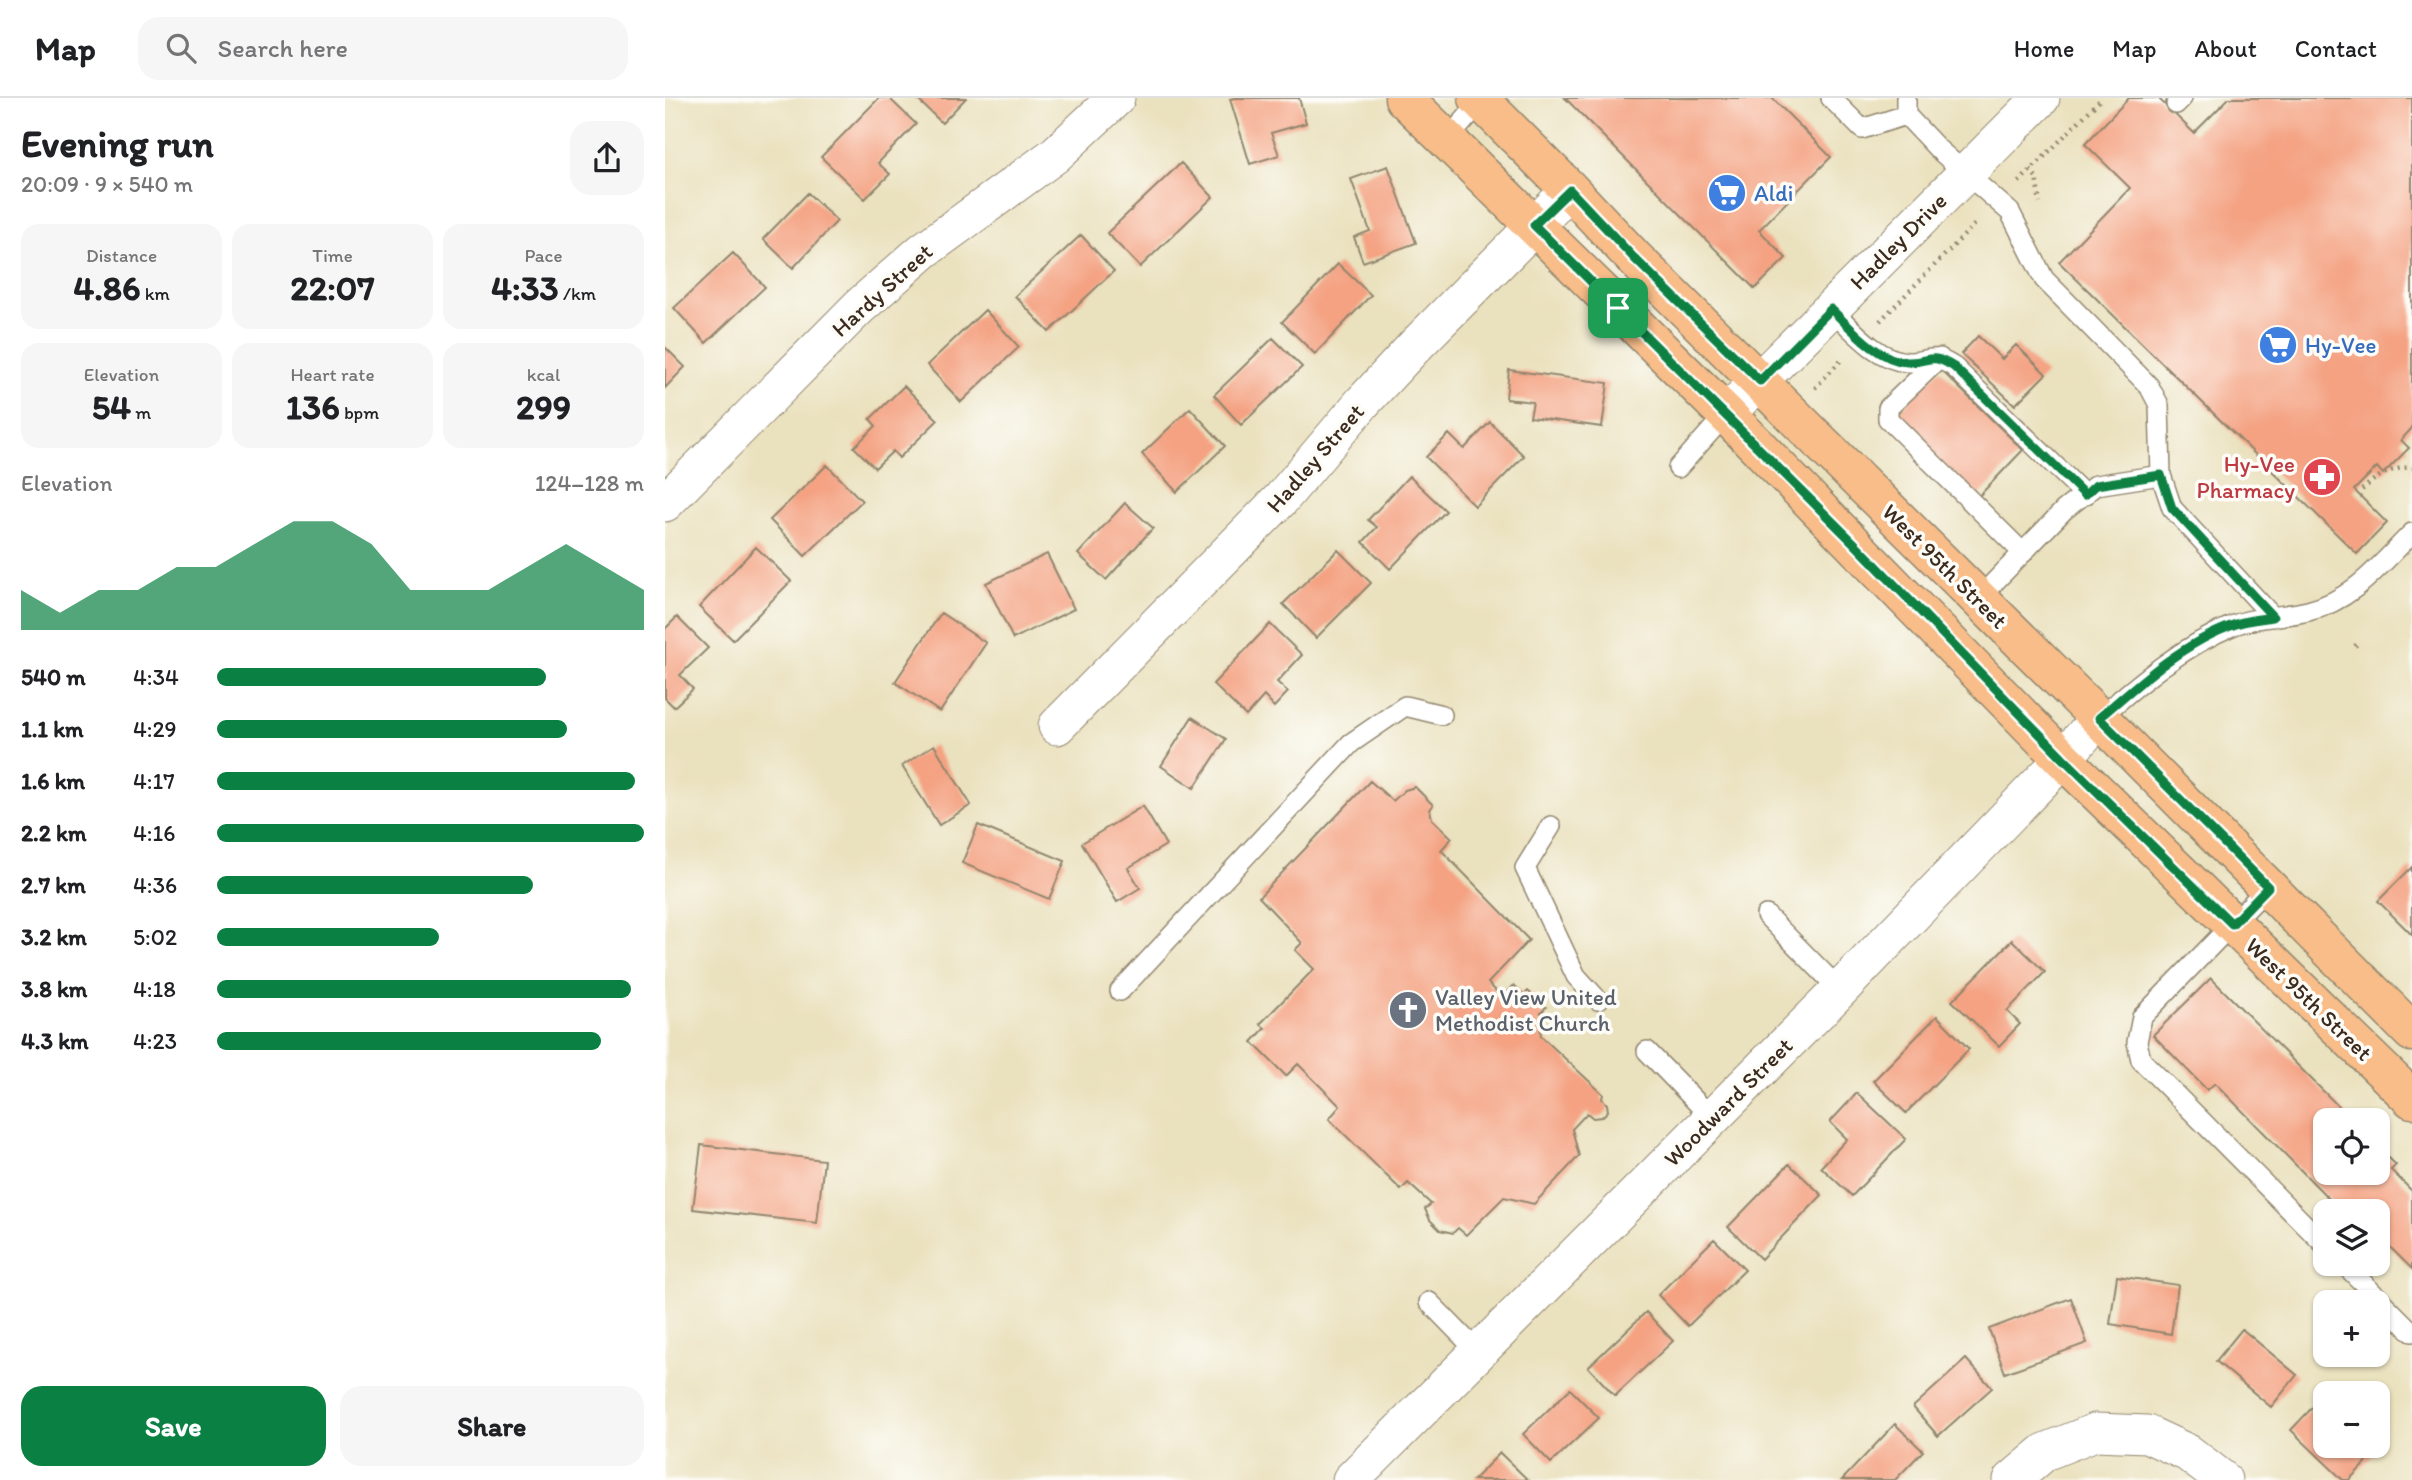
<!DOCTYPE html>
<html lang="en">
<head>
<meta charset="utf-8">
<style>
	body { margin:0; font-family:Itim,sans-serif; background:#f6f6f6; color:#202124; height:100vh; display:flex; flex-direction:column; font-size:26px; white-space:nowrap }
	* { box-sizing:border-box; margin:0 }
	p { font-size:23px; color:#757577 }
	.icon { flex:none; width:38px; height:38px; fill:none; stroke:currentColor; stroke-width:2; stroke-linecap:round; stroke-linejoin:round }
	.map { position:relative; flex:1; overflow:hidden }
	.sheet { display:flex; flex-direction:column; background:#fff; width:665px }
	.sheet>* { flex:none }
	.tools { position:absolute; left:1648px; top:1010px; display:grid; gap:14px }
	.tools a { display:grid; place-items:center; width:77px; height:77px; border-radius:14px; background:#fff; box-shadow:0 2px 5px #0004; font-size:35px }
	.pin { position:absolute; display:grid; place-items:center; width:60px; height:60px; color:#fff; margin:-30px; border-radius:14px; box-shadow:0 4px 10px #0006 }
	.round { display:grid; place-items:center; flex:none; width:74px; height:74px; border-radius:21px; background:#f6f6f6 }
	.headline { display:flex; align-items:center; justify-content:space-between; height:119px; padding:0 21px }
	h1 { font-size:38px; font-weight:700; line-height:52px }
	.metrics { display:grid; grid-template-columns:repeat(3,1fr); gap:10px; height:119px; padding:7px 21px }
	.metrics div { display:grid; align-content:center; border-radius:18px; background:#f6f6f6; text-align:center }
	.metrics b { font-size:35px; font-weight:700 }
	.metrics small { font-size:19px; font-weight:400 }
	.metrics p { font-size:19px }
	.chart { height:196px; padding:14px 21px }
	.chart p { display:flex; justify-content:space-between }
	.chart svg { width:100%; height:126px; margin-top:7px; fill:#0b8043; opacity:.7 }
	.cta { display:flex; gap:14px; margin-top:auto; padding:14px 21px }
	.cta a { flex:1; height:80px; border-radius:21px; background:#0b8043; color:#fff; font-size:28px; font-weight:700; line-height:80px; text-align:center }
	.cta a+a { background:#f6f6f6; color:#202124 }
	ul { padding:0 21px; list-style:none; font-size:23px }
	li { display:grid; grid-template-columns:112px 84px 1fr; align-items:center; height:52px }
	li i { height:18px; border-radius:9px; background:#0b8043 }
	header { display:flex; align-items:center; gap:42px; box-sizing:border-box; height:98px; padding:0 35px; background:#fff; border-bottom:2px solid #e0e0e0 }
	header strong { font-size:33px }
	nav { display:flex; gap:38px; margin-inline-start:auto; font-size:24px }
	.search { width:490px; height:63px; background:#f6f6f6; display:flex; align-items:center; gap:18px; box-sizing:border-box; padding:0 24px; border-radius:21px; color:#757577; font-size:26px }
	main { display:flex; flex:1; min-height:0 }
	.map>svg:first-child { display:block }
	.building { fill:#f4a282 }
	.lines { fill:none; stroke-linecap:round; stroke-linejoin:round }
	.lane-casing { stroke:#92866e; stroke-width:22 }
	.street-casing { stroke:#92866e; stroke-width:39 }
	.primary-casing { stroke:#92866e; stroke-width:41 }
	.path { stroke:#92866e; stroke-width:4.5; stroke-dasharray:2 5; stroke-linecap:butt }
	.lane { stroke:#fff; stroke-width:19 }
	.street { stroke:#fff; stroke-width:37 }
	.primary { stroke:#f8bd89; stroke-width:38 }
	.route-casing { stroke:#fff; stroke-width:14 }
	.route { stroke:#0b8043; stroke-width:9 }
	.labels { text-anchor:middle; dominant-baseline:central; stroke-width:7; stroke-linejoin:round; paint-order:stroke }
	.shop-label { font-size:23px; fill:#366cbe; stroke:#fdfcf7; text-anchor:start }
	.street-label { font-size:23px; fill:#3b2a1e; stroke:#fdfcf7 }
	.health-label { font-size:23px; fill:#be3a42; stroke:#fdfcf7; text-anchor:end }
	.worship-label { font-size:23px; fill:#5b616d; stroke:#fdfcf7; text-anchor:start }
</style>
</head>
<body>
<header>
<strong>Map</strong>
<div class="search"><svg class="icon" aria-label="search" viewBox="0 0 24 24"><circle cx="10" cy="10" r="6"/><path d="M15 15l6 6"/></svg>Search here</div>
<nav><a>Home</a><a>Map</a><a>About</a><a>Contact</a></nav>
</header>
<main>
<section class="sheet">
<div class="headline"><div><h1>Evening run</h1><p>20:09 · 9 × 540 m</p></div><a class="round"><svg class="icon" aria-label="share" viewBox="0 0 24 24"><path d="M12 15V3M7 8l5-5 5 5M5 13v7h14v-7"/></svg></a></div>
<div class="metrics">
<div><p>Distance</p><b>4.86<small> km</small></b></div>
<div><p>Time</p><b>22:07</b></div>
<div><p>Pace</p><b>4:33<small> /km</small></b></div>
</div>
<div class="metrics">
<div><p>Elevation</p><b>54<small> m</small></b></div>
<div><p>Heart rate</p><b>136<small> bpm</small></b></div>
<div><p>kcal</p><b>299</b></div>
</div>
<div class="chart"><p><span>Elevation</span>124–128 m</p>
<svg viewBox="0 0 160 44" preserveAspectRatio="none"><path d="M0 44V30L10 38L20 30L30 30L40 22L50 22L60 14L70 6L80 6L90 14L100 30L110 30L120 30L130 22L140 14L150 22L160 30V44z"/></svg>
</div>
<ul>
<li><b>540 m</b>4:34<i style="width:77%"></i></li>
<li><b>1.1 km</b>4:29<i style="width:82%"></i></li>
<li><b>1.6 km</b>4:17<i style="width:98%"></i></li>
<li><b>2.2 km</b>4:16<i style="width:100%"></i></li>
<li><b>2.7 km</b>4:36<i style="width:74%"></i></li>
<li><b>3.2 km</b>5:02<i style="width:52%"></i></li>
<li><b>3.8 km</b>4:18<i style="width:97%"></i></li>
<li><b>4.3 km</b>4:23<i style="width:90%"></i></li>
</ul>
<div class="cta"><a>Save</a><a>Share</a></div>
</section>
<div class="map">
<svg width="1747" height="1382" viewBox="0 0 1747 1382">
	<rect width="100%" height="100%" fill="#fdfcf7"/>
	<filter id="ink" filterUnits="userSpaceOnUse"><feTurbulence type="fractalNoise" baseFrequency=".0143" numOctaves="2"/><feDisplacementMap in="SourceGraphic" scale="14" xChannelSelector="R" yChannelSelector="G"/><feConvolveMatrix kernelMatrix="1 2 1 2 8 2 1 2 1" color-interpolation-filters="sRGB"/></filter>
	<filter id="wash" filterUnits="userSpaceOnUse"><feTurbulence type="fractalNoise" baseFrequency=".00686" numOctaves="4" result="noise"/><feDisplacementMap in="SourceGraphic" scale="28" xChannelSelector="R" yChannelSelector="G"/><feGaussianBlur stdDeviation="1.57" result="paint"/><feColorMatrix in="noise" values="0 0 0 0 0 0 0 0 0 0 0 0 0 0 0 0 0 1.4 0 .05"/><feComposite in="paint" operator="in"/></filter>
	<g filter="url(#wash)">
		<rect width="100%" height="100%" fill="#eae1be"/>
		<g id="blocks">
			<!-- building -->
			<path class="building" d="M 214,0 L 224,0 L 251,26 L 213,65 L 225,76 L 200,101 L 156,59 Z
				M 251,0 L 301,0 L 277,25 Z
				M 570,0 L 634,0 L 641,25 L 606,35 L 614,57 L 585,66 L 565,1 Z
				M 900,0 L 1107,0 L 1166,59 L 1094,132 L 1121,160 L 1090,191 Z
				M 1464,0 L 1493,0 L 1529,35 L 1564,0 L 1747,0 L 1747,330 L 1736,342 L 1744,350 L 1718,376 L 1712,369 L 1689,392 L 1722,425 L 1692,456 L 1394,164 L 1465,90 L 1420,46 Z
				M 516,65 L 548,99 L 475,169 L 442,135 Z
				M 723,68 L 751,145 L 698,164 L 689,139 L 705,133 L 686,81 Z
				M 143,95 L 172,123 L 128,170 L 98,141 Z
				M 416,137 L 449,173 L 384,234 L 350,198 Z
				M 68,155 L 100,189 L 41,245 L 9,210 Z
				M 673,166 L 706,197 L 650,256 L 617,224 Z
				M 320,212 L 354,249 L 296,304 L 262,267 Z
				M 1313,238 L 1337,261 L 1351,247 L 1381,276 L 1350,307 L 1296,256 Z
				M 608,240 L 637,269 L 576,327 L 549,297 Z
				M 0,249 L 20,269 L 0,290 Z
				M 1275,271 L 1358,352 L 1313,399 L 1229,318 Z
				M 844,272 L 943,285 L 937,329 L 865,319 L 868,304 L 841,301 Z
				M 239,288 L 273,322 L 234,360 L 228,353 L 210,370 L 189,349 L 211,328 L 205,321 Z
				M 525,310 L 560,348 L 512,394 L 477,356 Z
				M 825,324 L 859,358 L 810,408 L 761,359 L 784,336 L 799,351 Z
				M 162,367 L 197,403 L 140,458 L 105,422 Z
				M 744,378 L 781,413 L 725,471 L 698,444 L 712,429 L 703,422 Z
				M 460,405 L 488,430 L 441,482 L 413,456 Z
				M 91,449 L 126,483 L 68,542 L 34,509 Z
				M 673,452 L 706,485 L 651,540 L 618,506 Z
				M 382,456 L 409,511 L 348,541 L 321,485 Z
				M 276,515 L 321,545 L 275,614 L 230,584 Z
				M 12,519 L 43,550 L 15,577 L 28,591 L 9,609 L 0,600 L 0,531 Z
				M 605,526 L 637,557 L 612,584 L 623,594 L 609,609 L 599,598 L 581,618 L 548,586 Z
				M 527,619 L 561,641 L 529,690 L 496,668 Z
				M 269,647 L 306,707 L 274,727 L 237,668 Z
				M 705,683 L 728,703 L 740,692 L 750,689 L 768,707 L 765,712 L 767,721 L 787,740 L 776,752 L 864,842 L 823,885 L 833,895 L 841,896 L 849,887 L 859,897 L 863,893 L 881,909 L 876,915 L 881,920 L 875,927 L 876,938 L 938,996 L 937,1001 L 942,1006 L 943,1013 L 937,1019 L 928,1020 L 922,1015 L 907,1031 L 914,1058 L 869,1106 L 839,1099 L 801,1137 L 793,1130 L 788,1135 L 775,1132 L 765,1122 L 760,1111 L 766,1106 L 743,1085 L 736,1092 L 664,1021 L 675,1008 L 633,966 L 621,978 L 587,944 L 600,930 L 595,926 L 649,871 L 630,852 L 637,845 L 594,799 Z
				M 478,708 L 501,747 L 463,770 L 475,790 L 452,804 L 417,745 Z
				M 313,727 L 400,763 L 384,801 L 297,765 Z
				M 1747,769 L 1747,837 L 1713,803 Z
				M 1347,842 L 1380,874 L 1342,913 L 1355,926 L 1334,948 L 1287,903 Z
				M 1546,880 L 1687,1022 L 1661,1022 L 1661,1074 L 1713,1074 L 1713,1049 L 1731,1067 L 1726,1072 L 1747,1093 L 1747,1171 L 1713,1137 L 1713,1113 L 1690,1113 L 1685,1108 L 1681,1113 L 1676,1113 L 1550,985 L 1542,992 L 1488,937 Z
				M 1272,918 L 1304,951 L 1241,1015 L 1208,983 Z
				M 1192,995 L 1241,1041 L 1187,1098 L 1156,1069 L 1182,1041 L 1165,1024 Z
				M 36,1047 L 159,1062 L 152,1125 L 28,1111 Z
				M 1124,1066 L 1157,1097 L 1096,1161 L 1063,1129 Z
				M 1049,1141 L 1080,1172 L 1023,1228 L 993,1197 Z
				M 1452,1178 L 1513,1187 L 1506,1236 L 1445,1226 Z
				M 1406,1200 L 1422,1245 L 1340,1275 L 1324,1231 Z
				M 981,1214 L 1008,1243 L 950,1298 L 923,1269 Z
				M 1577,1231 L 1632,1277 L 1606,1309 L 1551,1263 Z
				M 1301,1261 L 1327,1290 L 1273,1338 L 1248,1309 Z
				M 905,1291 L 934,1320 L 886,1365 L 858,1336 Z
				M 1661,1295 L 1661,1348 L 1713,1348 L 1713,1345 L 1717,1348 L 1684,1382 L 1678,1382 L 1626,1332 Z
				M 1230,1326 L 1258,1353 L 1230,1382 L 1177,1382 Z
				M 835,1355 L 863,1382 L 808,1382 Z"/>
		</g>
	</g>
	<g filter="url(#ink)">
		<use href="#blocks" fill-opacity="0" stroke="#92866e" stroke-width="2"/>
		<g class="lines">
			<!-- lane casing -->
			<g class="lane-casing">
				<path id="lane" d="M 1166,0 L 1197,31 L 1241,17
					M 1241,0 L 1241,17 L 1274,52 L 1345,114 L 1379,181 L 1484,288 L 1494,307 L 1496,377 L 1507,410 L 1608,519
					M 1511,6 L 1517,0
					M 782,42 L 819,0
					M 1166,211 C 1186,230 1212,262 1242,264 C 1266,265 1263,253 1289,269 L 1420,397
					M 1275,260 L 1223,310 L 1223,321 L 1358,455
					M 1013,370 L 1061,316
					M 1313,501 L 1399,412 L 1431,387 L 1496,377
					M 1434,620 C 1475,584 1518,548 1569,527 C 1592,518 1619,519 1643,513 C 1687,503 1716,466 1747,435
					M 886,728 L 860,770 L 911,878 L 933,902
					M 1603,789 L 1477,919 L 1472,944 L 1476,962 L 1661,1148
					M 1101,817 L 1175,892
					M 455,893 L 686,645 L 740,608 L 777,617
					M 982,953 L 1047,1020
					M 1679,1166 L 1747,1234
					M 764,1204 L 813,1254"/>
			</g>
			<!-- street casing -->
			<g class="street-casing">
				<path id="street" d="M 1061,316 L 1376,0
					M 0,405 L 194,209 L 258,153 L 390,57 L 451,0
					M 392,628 L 616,401 L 697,305 L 750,248 L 905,92
					M 686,1382 L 1175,892 L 1398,661 L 1434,620
					M 1347,1382 L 1380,1354 L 1430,1334 L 1482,1336 L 1523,1355 L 1558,1382"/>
			</g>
			<!-- primary casing -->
			<g class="primary-casing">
				<path id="primary" d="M 739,0 L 1061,316 L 1398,661 L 1747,1001
					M 813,0 L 905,92 L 969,160 L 1434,620 L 1747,934"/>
			</g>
			<!-- path -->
			<path class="path" d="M 1365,72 L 1371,79 L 1375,105
				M 1354,84 L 1437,0
				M 1215,223 L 1310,126
				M 1150,290 L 1178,260
				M 1697,392 C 1710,379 1728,368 1747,370
				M 1690,548 L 1692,546"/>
			<!-- lane -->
			<use href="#lane" class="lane"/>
			<!-- street -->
			<use href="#street" class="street"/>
			<!-- primary -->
			<use href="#primary" class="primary"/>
		</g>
	</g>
	<g class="lines" filter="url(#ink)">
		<!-- route casing -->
		<g class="route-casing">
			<path id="route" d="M 905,92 L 969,160 L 1095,283 L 1166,211 C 1186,230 1212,262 1242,264 C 1266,265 1263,253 1289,269 L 1420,397 L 1431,387 L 1496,377 L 1507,410 L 1608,519 C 1596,521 1582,522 1571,526 C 1519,544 1475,584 1434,620 L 1603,789 L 1567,826 L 1398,660 L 1190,446 L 869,127 Z"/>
		</g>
		<!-- route -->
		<use href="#route" class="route"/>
	</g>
	<!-- icons -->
	<defs>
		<g id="supermarket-disc" transform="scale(2.0125)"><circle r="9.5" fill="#3f7fe0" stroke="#fdfcf7"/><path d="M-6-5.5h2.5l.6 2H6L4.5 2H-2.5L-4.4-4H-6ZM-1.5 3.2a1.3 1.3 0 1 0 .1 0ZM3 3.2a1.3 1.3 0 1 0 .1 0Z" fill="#fff"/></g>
		<g id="pharmacy-disc" transform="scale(2.0125)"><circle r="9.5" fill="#e0444e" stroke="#fdfcf7"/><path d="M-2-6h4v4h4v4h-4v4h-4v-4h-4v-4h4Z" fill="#fff"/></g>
		<g id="church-disc" transform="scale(2.0125)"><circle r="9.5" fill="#6b7280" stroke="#fdfcf7"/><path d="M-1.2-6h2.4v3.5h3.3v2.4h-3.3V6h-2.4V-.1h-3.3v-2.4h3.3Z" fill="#fff"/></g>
	</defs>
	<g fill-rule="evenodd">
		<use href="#supermarket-disc" x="1062" y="95"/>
		<use href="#supermarket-disc" x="1613" y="247"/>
		<use href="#pharmacy-disc" x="1657" y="379"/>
		<use href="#church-disc" x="743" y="912"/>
	</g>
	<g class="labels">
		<!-- shop labels -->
		<g class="shop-label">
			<text x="1089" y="95">Aldi</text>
			<text x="1640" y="247">Hy-Vee</text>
		</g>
		<!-- street labels -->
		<g class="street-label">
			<text transform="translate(1233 143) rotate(-45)">Hadley Drive</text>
			<text transform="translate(217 192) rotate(-42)">Hardy Street</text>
			<text transform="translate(650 360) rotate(-49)">Hadley Street</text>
			<text transform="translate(1280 468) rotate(45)">West 95th Street</text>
			<text transform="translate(1644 901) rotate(44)">West 95th Street</text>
			<text transform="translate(1063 1004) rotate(-45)">Woodward Street</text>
		</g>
		<!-- health labels -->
		<g class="health-label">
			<text x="1630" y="366">Hy-Vee<tspan x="1630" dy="26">Pharmacy</tspan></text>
		</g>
		<!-- worship labels -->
		<g class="worship-label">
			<text x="770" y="899">Valley View United<tspan x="770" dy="26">Methodist Church</tspan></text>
		</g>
	</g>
</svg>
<div class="tools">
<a><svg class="icon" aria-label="locate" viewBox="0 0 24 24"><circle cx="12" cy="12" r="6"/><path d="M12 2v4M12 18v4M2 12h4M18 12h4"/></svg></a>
<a><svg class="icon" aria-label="layers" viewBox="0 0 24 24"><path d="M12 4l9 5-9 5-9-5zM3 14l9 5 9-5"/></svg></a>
<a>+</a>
<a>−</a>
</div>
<div class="pin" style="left:953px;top:210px;background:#1e9e55"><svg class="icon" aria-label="arrive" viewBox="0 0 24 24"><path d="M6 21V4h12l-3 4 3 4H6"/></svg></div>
</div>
</main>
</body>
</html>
